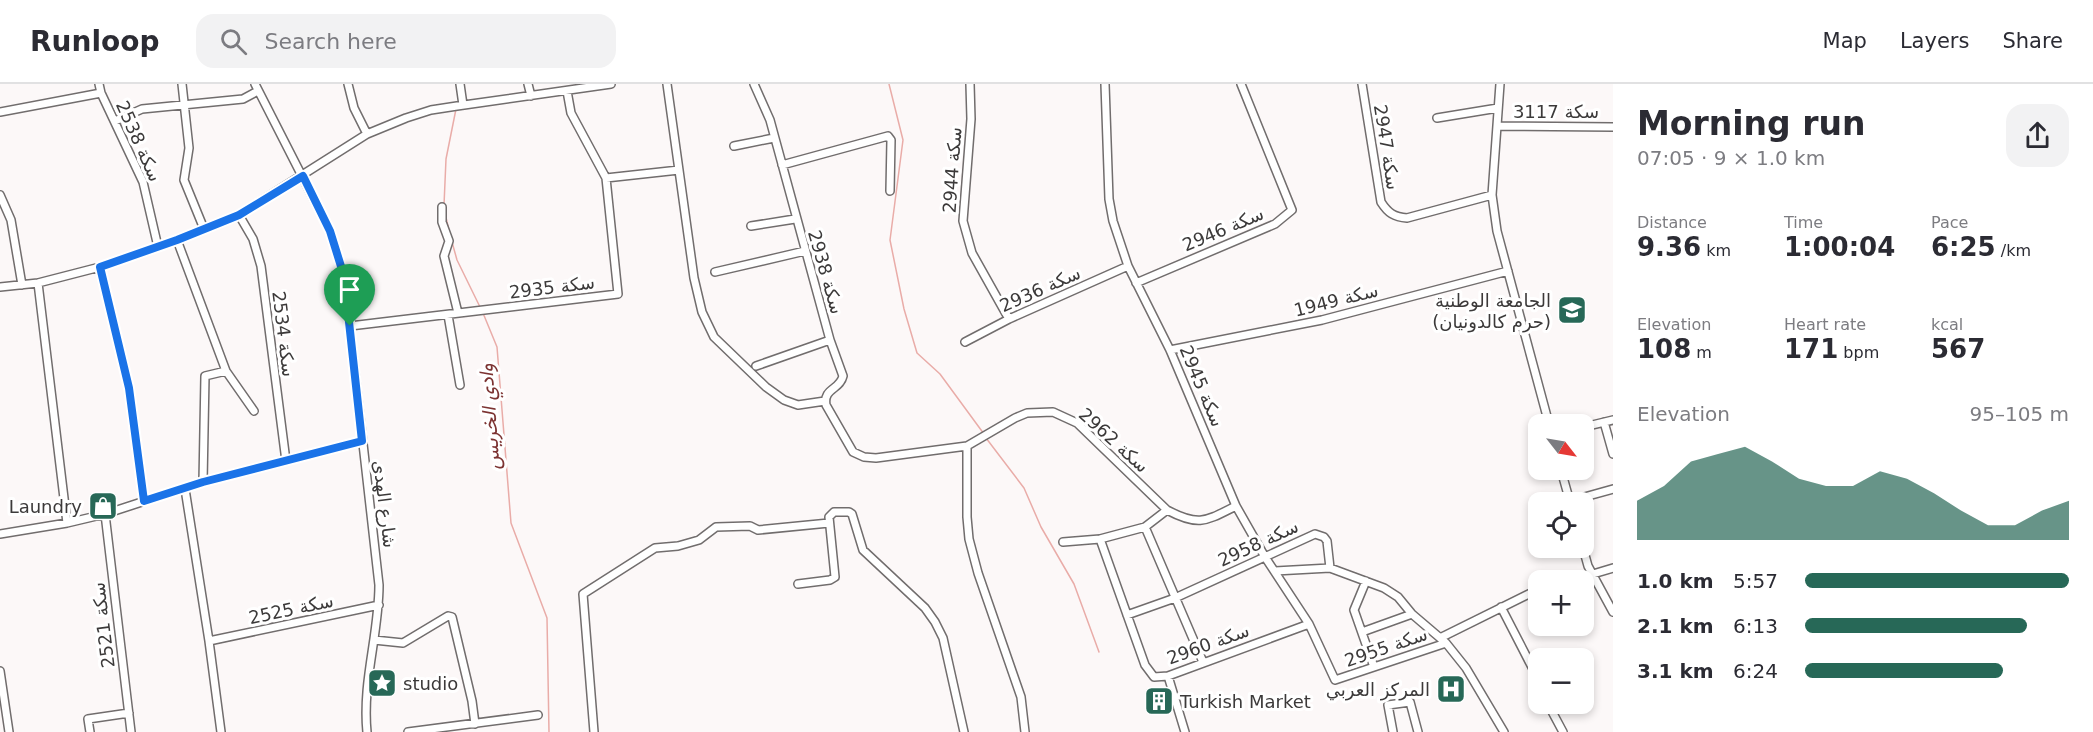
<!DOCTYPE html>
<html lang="en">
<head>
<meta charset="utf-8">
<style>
	body { margin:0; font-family:"DejaVu Sans",Vazirmatn,sans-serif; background:#f2f2f3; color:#2b2b33; height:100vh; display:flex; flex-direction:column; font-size:22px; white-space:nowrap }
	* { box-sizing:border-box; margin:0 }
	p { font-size:20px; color:#7c7c81 }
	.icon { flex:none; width:33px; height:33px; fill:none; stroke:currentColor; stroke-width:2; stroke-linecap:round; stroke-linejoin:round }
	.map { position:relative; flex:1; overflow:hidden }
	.details { display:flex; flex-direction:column; background:#fff; width:480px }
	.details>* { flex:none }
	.needle { width:39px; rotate:121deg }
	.buttons { position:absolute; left:1528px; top:330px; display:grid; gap:12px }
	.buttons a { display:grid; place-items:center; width:66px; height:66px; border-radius:12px; background:#fff; box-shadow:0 3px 9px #0003; font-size:30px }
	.pin { position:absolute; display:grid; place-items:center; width:51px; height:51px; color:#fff; margin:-62px -26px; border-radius:50% 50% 50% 0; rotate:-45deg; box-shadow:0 0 6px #0007 }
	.pin .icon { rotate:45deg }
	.round { display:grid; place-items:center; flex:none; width:63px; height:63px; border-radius:18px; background:#f2f2f3 }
	.headline { display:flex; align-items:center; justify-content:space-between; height:102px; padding:0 24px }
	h1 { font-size:33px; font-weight:700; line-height:45px }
	.stats { display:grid; grid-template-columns:repeat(3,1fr); gap:9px; height:102px; padding:6px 24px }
	.stats div { display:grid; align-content:center }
	.stats b { font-size:26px; font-weight:700 }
	.stats small { font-size:16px; font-weight:400 }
	.stats p { font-size:16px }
	.chart { height:168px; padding:12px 24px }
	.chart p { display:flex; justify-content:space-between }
	.chart svg { width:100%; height:108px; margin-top:6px; fill:#276857; opacity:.7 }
	ul { padding:0 24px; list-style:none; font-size:20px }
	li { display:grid; grid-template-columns:96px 72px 1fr; align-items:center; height:45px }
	li i { height:15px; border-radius:8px; background:#276857 }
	header { display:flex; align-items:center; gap:36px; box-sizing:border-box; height:84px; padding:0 30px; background:#fff; border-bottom:2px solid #e1e1e2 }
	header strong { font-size:28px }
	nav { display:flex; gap:33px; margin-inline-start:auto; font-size:21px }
	.search { width:420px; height:54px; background:#f2f2f3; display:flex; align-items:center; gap:15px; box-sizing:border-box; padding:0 21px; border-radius:18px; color:#7c7c81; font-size:22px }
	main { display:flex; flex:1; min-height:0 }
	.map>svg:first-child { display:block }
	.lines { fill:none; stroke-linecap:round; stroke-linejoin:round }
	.stream { stroke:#e9aca8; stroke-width:1.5 }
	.minor-casing { stroke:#716d6d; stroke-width:10 }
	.minor { stroke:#fff; stroke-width:7 }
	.route-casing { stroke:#fff; stroke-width:12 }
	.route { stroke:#1a73e8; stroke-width:8 }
	.labels { text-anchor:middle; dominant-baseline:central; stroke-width:6; stroke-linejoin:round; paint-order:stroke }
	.street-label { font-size:18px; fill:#3c3a3a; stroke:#fff }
	.poi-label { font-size:18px; fill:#3c3a3a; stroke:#fff; text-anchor:end }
	.water-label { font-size:20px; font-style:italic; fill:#7c3332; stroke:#fff }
</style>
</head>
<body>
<header>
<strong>Runloop</strong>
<div class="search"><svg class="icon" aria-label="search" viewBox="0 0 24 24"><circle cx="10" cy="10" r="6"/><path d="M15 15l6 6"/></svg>Search here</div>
<nav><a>Map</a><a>Layers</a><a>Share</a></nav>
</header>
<main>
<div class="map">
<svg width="1613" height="648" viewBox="0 0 1613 648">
	<rect width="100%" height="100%" fill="#fcf8f8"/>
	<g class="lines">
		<!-- stream -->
		<path class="stream" d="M 889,0 L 903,56 L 890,156 L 904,225 L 917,269 L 940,290 L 984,350
			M 444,121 L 446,75 L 456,25
			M 445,129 L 450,151
			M 452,158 L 457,176 L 480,223
			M 483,229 L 497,263 L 511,439 L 547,534 L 549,648
			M 986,354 L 1024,404 L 1041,443 L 1074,500 L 1099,568"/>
		<!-- minor casing -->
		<g class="minor-casing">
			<path id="minor" d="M 99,0 L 101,9 L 143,98 L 158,163
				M 182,0 L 189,64 L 184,96 L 204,145
				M 255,0 L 330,147 L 344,192 L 379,501 C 379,550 362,598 367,648
				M 348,0 L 354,24 L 367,50
				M 460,0 L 463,21
				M 528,0 L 531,12
				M 667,0 L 694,194 L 702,228 L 714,253 L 766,303 L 784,316 L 798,321 L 825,317
				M 754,0 L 770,36 L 830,256 L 843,292 C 840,306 823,304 826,321 L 853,368 L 864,373 L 876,374 L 967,362 L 1015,334 L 1027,329 L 1053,328 L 1077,339 L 1167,426 C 1199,443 1206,437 1236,422
				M 970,0 L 971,35 L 963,137 L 972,169 L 1009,235
				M 1105,0 L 1109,115 L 1113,137 L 1128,182 L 1170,266 L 1236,422 L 1265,473 L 1309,540 L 1335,596 L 1446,559 L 1466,584 L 1504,648
				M 1362,0 L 1381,118 C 1388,129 1394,133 1407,134 L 1492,111
				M 1500,0 L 1492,111 L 1497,147 L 1549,340
				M 0,28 L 101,9
				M 1437,34 L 1498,24
				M 115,37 L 142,25 L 243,15 L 258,7
				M 1499,42 L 1613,43
				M 734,62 L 774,54
				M 782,81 L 888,52 L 891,56 L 890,107
				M 606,94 L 679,86
				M 0,111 L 11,136 L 22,201
				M 442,123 L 442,138 L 449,157 L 444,172 L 458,229
				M 239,131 L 253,155 L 261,182 L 286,377
				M 751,142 L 795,135
				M 177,156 L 226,287 L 254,327
				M 100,183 L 129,304 L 144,417
				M 715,188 L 805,167
				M 38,199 L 67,439
				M 1136,199 L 1275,140 L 1292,126 L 1241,0
				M 0,203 L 38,199 L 100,183 L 177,156 L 239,131 L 367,50 L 406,34 L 431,26 L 457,22 L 611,0
				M 448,231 L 460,301
				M 350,242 L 618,210 L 606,94 L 571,29 L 567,7
				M 965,258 L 1009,235 L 1128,182
				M 1170,266 L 1322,236 L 1508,187
				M 756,282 L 830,256
				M 1604,338 L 1613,370
				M 1584,343 L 1613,336
				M 967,362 L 967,433 L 969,455 L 978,489 L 1021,613 L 1025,648
				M 1561,386 L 1570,418
				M 203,398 L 205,292 L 226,287
				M 185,405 L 209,557 L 221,648
				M 1570,417 L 1613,405
				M 105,430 L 131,648
				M 1145,443 L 1203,578
				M 0,450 L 67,439 L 105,430 L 203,398 L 362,357
				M 1100,455 L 1145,581 L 1154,593 L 1168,592 L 1309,540
				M 1063,458 L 1100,455 L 1145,443 L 1167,426
				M 1583,464 L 1588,482 L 1613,528
				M 1275,487 L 1330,484 L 1384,504 L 1398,513 L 1412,530 L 1446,559
				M 1593,490 L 1613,484
				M 1366,497 L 1354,526 L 1374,583
				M 798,500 L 830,496 L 835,493 L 829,433 L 834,428 L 849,428 L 852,430 L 863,466 L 925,524 L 935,538 L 943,554 L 964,648
				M 1501,523 L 1534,587 L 1539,602
				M 1127,531 L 1175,514 L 1315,450 L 1324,453 L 1327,457 L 1330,484
				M 1362,548 L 1412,530
				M 1440,554 L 1539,505
				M 374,556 L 403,559 L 448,532 L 452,533 L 472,617 L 475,640
				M 209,557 L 379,521
				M 0,587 L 9,648
				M 1168,592 L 1185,648
				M 1548,620 L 1563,648
				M 90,648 L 88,635 L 129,629
				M 408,648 L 538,631
				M 594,648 L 583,510 L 655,464 L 678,462 L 699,456 L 716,443 L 750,442 L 758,446 L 829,439
				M 1393,648 L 1388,621 L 1410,618 L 1418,648"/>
		</g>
		<!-- minor -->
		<use href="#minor" class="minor"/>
	</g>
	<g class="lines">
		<!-- route casing -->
		<g class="route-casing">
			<path id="route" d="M 303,92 L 330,147 L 344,192 L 362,357 L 203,398 L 144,417 L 129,304 L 100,183 L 177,156 L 239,131 Z"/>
		</g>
		<!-- route -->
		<use href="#route" class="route"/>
	</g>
	<!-- icons -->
	<defs>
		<g id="university-square" transform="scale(1.5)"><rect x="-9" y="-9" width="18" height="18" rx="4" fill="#276857" stroke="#fff"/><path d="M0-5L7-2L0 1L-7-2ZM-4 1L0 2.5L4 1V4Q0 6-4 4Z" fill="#fff"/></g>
		<g id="shop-square" transform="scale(1.5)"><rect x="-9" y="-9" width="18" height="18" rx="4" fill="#276857" stroke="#fff"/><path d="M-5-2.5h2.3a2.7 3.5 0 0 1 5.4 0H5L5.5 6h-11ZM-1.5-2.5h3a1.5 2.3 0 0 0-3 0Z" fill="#fff"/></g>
		<g id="sight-square" transform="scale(1.5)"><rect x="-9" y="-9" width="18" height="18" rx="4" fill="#276857" stroke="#fff"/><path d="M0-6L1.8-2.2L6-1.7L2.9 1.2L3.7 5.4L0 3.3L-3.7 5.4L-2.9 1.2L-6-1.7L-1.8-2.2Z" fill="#fff"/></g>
		<g id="hospital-square" transform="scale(1.5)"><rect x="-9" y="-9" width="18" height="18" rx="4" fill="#276857" stroke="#fff"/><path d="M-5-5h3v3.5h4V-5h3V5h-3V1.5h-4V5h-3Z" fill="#fff"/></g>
		<g id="building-square" transform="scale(1.5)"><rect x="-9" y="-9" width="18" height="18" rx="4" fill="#276857" stroke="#fff"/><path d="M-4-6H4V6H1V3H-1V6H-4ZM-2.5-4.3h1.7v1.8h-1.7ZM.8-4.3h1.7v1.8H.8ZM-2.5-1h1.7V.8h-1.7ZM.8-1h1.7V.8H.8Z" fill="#fff"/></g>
	</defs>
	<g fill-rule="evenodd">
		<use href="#university-square" x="1572" y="226"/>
		<use href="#shop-square" x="103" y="422"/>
		<use href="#sight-square" x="382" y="599"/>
		<use href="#hospital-square" x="1451" y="605"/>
		<use href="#building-square" x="1159" y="617"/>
	</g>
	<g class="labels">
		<!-- street labels -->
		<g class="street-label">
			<text x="1556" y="27">سكة 3117</text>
			<text transform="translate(139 57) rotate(66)">سكة 2538</text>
			<text transform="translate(1387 63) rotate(81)">سكة 2947</text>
			<text transform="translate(952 86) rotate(-86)">سكة 2944</text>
			<text transform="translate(1223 145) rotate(-23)">سكة 2946</text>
			<text transform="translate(826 188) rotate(74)">سكة 2938</text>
			<text transform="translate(552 203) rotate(-7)">سكة 2935</text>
			<text transform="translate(1040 205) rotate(-24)">سكة 2936</text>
			<text transform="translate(1336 216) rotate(-14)">سكة 1949</text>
			<text transform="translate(284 250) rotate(83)">سكة 2534</text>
			<text transform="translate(1202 302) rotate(67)">سكة 2945</text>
			<text transform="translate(1114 356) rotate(42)">سكة 2962</text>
			<text transform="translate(385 420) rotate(83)">شارع الهدى</text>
			<text transform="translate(1258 459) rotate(-25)">سكة 2958</text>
			<text transform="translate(291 525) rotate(-12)">سكة 2525</text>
			<text transform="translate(103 541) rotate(-97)">سكة 2521</text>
			<text transform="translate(1208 560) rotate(-20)">سكة 2960</text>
			<text transform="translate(1386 563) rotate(-19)">سكة 2955</text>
		</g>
		<!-- poi labels -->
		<g class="poi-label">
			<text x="1551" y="216">الجامعة الوطنية<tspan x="1551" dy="21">(حرم كالدونيان)</tspan></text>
			<text x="82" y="422">Laundry</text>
			<text x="403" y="599" text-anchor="start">studio</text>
			<text x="1430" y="605">المركز العربي</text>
			<text x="1180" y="617" text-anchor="start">Turkish Market</text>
		</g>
		<!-- water labels -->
		<g class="water-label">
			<text transform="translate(489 333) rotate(-94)">وادي الخريس</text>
		</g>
	</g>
</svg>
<div class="buttons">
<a><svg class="needle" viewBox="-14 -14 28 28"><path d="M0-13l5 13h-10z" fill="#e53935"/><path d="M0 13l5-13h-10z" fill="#7c7c81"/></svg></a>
<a><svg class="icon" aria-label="locate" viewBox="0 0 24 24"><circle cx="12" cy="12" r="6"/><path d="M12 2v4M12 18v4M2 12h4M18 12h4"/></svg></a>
<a>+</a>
<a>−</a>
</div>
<div class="pin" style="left:350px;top:242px;background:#1e9e55"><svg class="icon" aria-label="arrive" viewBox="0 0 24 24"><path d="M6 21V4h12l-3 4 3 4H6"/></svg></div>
</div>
<section class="details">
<div class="headline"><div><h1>Morning run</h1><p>07:05 · 9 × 1.0 km</p></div><a class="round"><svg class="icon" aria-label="share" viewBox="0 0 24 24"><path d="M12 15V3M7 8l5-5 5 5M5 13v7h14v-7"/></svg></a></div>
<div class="stats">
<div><p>Distance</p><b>9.36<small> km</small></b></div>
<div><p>Time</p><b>1:00:04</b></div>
<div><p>Pace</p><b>6:25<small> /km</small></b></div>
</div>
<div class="stats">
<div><p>Elevation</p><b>108<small> m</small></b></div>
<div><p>Heart rate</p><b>171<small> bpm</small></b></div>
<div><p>kcal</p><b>567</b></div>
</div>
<div class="chart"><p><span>Elevation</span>95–105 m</p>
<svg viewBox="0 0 160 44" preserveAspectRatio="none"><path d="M0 44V28L10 22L20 12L30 9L40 6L50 12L60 19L70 22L80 22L90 16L100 19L110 25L120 32L130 38L140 38L150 32L160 28V44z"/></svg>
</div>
<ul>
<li><b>1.0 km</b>5:57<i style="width:100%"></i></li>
<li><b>2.1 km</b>6:13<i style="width:84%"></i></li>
<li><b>3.1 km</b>6:24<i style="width:75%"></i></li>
</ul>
</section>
</main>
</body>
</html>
